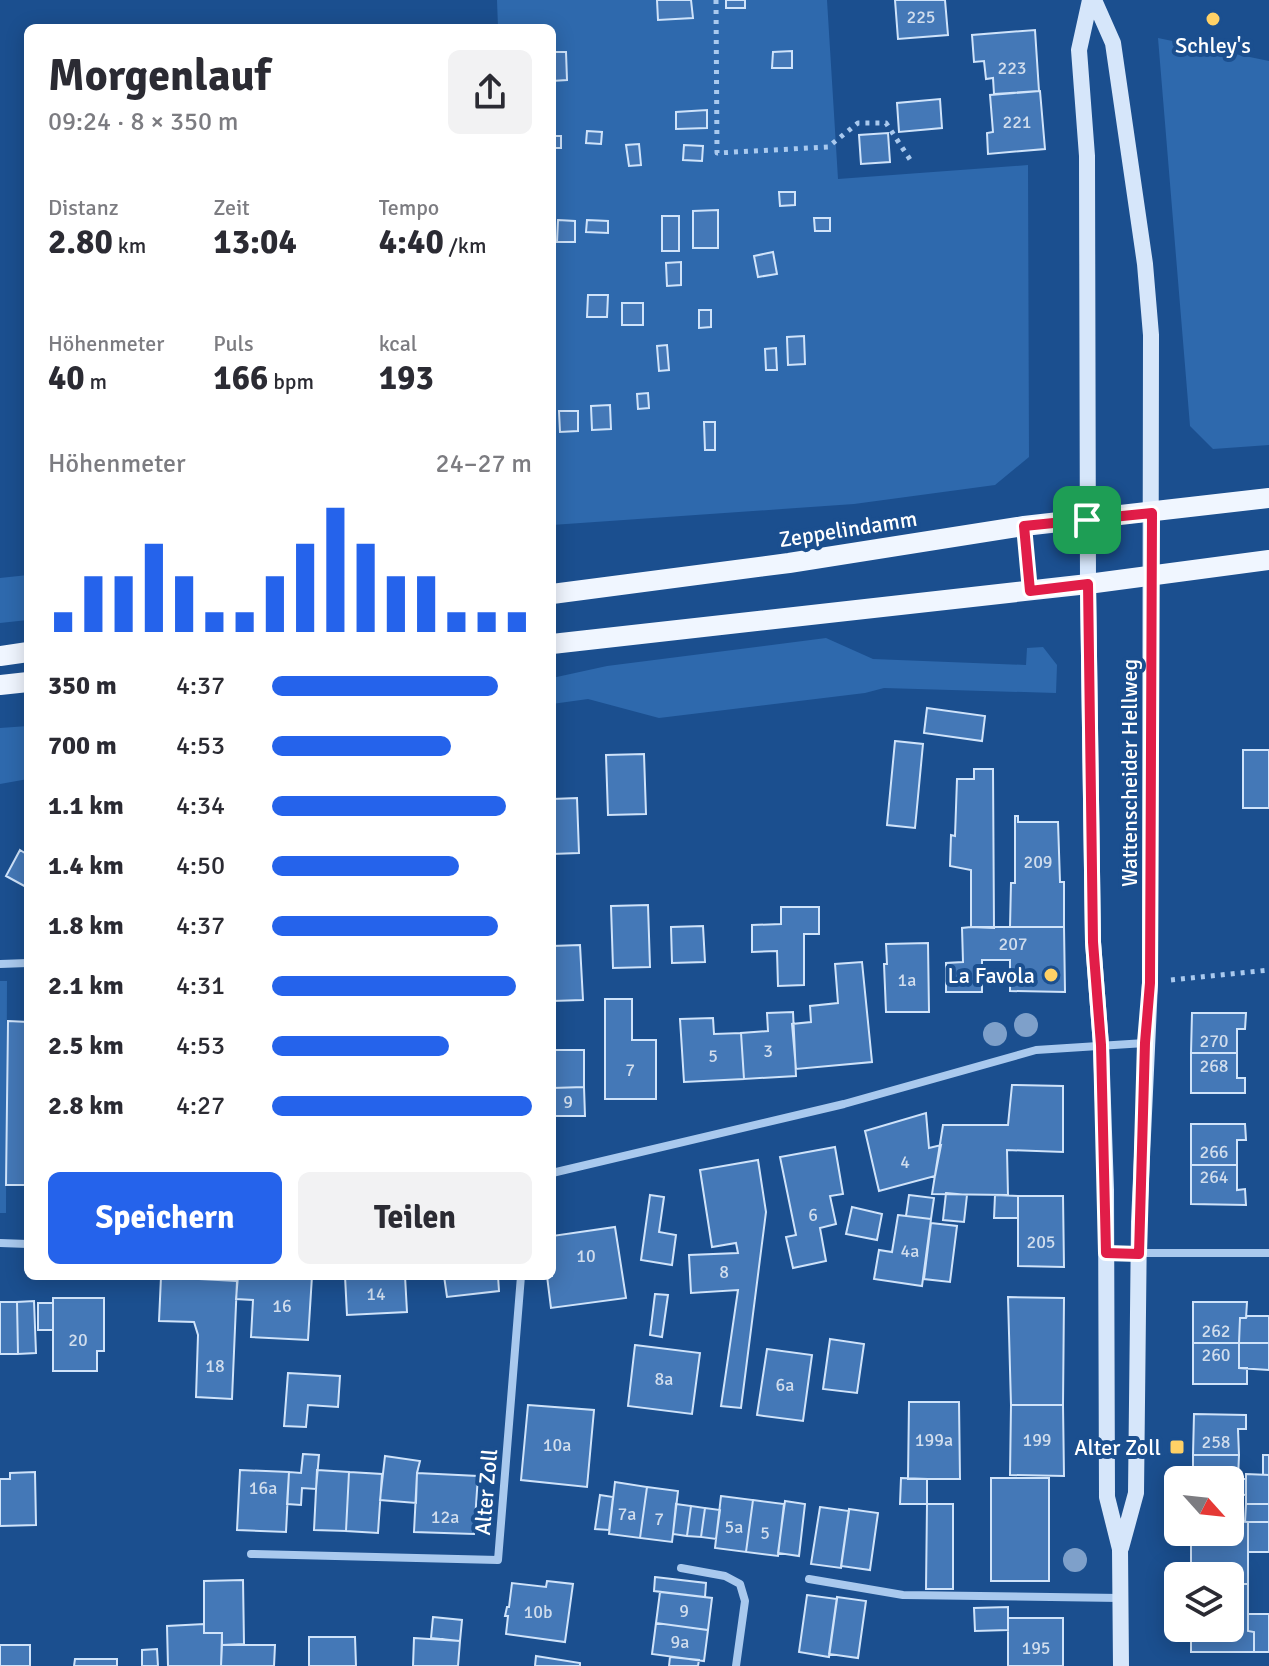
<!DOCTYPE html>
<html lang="de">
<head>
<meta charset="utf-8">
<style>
	body { margin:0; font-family:Signika,sans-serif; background:#f2f2f3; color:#2b2b33; height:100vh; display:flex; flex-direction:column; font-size:30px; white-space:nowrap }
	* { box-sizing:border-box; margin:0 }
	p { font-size:26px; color:#7c7c81 }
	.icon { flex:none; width:44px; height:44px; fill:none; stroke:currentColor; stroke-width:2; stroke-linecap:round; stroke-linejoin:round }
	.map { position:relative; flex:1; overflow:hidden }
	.panel { position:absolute; left:24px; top:24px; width:532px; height:1256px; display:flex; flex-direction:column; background:#fff; border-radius:12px; box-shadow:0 4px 20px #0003 }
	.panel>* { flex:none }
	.needle { width:52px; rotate:117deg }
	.tools { position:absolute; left:1164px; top:1466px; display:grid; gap:16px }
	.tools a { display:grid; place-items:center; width:80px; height:80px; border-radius:12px; background:#fff; box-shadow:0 4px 20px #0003; font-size:40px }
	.pin { position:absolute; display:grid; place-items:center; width:68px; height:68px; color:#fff; margin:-34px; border-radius:16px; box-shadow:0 4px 12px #0006 }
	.round { display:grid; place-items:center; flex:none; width:84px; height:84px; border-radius:12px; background:#f2f2f3 }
	.overview { display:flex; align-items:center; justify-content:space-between; height:136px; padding:0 24px }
	h1 { font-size:44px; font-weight:800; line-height:60px }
	.figures { display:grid; grid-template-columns:repeat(3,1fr); gap:12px; height:136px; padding:8px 24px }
	.figures div { display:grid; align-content:center }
	.figures b { font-size:34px; font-weight:800 }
	.figures small { font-size:22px; font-weight:400 }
	.figures p { font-size:22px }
	.chart { height:224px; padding:16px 24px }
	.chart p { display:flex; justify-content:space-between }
	.chart svg { width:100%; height:144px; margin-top:8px; stroke:#2563eb; stroke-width:6 }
	.cta { display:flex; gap:16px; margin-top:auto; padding:16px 24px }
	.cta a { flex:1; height:92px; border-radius:12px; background:#2563eb; color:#fff; font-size:32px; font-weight:800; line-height:92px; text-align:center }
	.cta a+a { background:#f2f2f3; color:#2b2b33 }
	ul { padding:0 24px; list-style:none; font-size:26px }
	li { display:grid; grid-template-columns:128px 96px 1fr; align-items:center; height:60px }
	li i { height:20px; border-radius:10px; background:#2563eb }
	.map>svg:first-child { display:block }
	.green { fill:#2e69ad }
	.building { fill:#4478b7; stroke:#cfe3fa; stroke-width:2 }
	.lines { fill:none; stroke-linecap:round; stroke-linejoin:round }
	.path { stroke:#a9c9ee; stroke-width:5; stroke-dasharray:4 6; stroke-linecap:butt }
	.minor { stroke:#a9c9ee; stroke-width:8 }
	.secondary { stroke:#d6e6fa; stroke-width:16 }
	.primary { stroke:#f0f6ff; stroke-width:20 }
	.tree { fill:#7ea0ca }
	.route-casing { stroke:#fff; stroke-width:16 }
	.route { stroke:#e11d48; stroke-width:10 }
	.poi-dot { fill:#ffd166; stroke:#1b4f8f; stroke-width:3 }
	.labels { text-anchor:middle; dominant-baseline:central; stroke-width:8; stroke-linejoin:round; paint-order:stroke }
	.number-label { font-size:18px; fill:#d0dded }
	.poi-label { font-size:22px; fill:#fff; stroke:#1b4f8f; text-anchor:end }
	.street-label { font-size:22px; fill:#fff; stroke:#1b4f8f }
</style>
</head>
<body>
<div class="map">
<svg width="1269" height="1666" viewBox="0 0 1269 1666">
	<rect width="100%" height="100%" fill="#1b4f8f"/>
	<!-- green -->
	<path class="green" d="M 497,0 L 827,0 L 838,179 L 1028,165 L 1029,457 L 995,485 L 854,504 L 552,525 L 552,28 L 498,28 Z
		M 1158,38 L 1269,61 L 1269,445 L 1213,449 L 1190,426 Z
		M 28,575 L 28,620 L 0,623 L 0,578 Z
		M 826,638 L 873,659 L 1026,665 L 1027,648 L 1043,647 L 1057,665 L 1056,693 L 884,688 L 865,693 L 659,718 L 588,699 L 552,704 L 552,678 L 607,666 Z
		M 28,726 L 28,779 L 0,784 L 0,728 Z
		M 0,981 L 7,981 L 6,1213 L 0,1213 Z"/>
	<!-- building -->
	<path class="building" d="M 657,0 L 691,0 L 693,18 L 658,20 Z
		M 726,0 L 745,0 L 745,8 L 726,8 Z
		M 895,0 L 945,0 L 948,35 L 898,39 Z
		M 1035,30 L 1039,91 L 994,94 L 993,78 L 986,79 L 984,61 L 974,62 L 972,35 Z
		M 792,51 L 792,68 L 772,68 L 773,52 Z
		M 552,52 L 566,52 L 567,80 L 552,81 Z
		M 1040,91 L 1045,149 L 988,154 L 987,133 L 993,132 L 990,95 Z
		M 940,99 L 942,128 L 899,132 L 897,103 Z
		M 707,110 L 707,128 L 676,129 L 676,112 Z
		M 587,131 L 602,132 L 601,144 L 586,143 Z
		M 888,133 L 890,162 L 861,164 L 859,135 Z
		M 552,136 L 561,136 L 561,148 L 552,148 Z
		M 639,144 L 641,165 L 629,166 L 626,145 Z
		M 684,145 L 703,146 L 702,161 L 683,160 Z
		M 779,192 L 795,192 L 795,205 L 780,206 Z
		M 718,210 L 718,248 L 693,248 L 693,211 Z
		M 662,216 L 679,216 L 679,251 L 662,251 Z
		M 814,218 L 830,218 L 830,231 L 815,231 Z
		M 558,220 L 575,221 L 575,242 L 557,242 Z
		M 587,220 L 608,221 L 608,233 L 586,232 Z
		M 773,252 L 777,274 L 758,277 L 754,256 Z
		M 681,262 L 681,285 L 667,286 L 666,263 Z
		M 588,295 L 608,295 L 607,317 L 587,317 Z
		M 622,303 L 643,303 L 643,325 L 622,325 Z
		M 699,310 L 711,310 L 711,327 L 699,328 Z
		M 804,336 L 805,364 L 788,365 L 787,337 Z
		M 667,345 L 669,370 L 659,371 L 657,346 Z
		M 776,348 L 777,370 L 766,370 L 765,349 Z
		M 648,393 L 649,408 L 638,409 L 637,394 Z
		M 610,405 L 611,429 L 592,430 L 591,406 Z
		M 559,411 L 578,411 L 578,431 L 560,432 Z
		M 704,422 L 715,422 L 715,450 L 705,450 Z
		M 927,708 L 985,716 L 982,741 L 924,733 Z
		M 895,741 L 923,744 L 915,828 L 887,825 Z
		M 1243,750 L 1269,750 L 1269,808 L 1243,808 Z
		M 644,754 L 646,814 L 608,815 L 606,755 Z
		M 974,769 L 993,769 L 994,928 L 971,927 L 971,870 L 950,866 L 951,835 L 955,836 L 957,779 L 974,779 Z
		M 577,798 L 579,853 L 552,854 L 552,799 Z
		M 1015,816 L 1018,816 L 1018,822 L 1058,822 L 1060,882 L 1064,882 L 1064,927 L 1010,927 L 1011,883 L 1015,883 Z
		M 20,850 L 28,855 L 28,888 L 6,876 Z
		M 648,905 L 650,967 L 613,968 L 611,906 Z
		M 781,907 L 819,907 L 819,934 L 804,934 L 804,985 L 778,986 L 777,951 L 752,952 L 752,925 L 781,924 Z
		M 703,926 L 705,962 L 672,963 L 671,927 Z
		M 971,927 L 1064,927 L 1065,992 L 1010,991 L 1010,960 L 982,960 L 982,992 L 946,992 L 946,963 L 963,962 L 962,928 Z
		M 928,943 L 929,1012 L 886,1012 L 884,964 L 887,964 L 886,944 Z
		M 580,945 L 583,1000 L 552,1001 L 552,946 Z
		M 862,962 L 872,1062 L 796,1069 L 792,1024 L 811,1022 L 810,1006 L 838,1003 L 835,964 Z
		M 605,999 L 632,999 L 632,1040 L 656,1040 L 656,1099 L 605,1099 Z
		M 793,1012 L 796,1076 L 744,1079 L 741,1033 L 768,1031 L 767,1013 Z
		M 1192,1013 L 1246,1013 L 1245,1029 L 1237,1029 L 1237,1053 L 1191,1053 Z
		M 713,1018 L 714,1034 L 741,1033 L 744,1079 L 684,1082 L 680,1019 Z
		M 8,1021 L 28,1022 L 28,1185 L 6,1185 Z
		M 552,1050 L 584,1050 L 584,1087 L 552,1088 Z
		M 1191,1053 L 1237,1053 L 1237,1078 L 1245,1078 L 1245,1093 L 1191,1093 Z
		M 1012,1085 L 1063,1086 L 1063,1152 L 1007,1150 L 1008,1195 L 932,1194 L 943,1125 L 1008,1125 Z
		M 584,1087 L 585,1116 L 552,1116 L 552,1088 Z
		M 926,1113 L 929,1148 L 941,1145 L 935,1176 L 879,1191 L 865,1131 Z
		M 1191,1124 L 1245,1124 L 1246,1140 L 1237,1140 L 1237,1165 L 1191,1165 Z
		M 835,1147 L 843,1194 L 830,1196 L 836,1224 L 820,1228 L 826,1261 L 793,1268 L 786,1237 L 796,1235 L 780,1157 Z
		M 758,1160 L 766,1212 L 741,1408 L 721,1406 L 738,1290 L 691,1293 L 689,1255 L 738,1253 L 736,1243 L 712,1247 L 700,1170 Z
		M 1191,1165 L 1237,1165 L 1237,1190 L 1245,1189 L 1246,1205 L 1191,1204 Z
		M 946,1193 L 967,1195 L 964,1222 L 943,1220 Z
		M 650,1195 L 664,1197 L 659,1232 L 676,1235 L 672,1265 L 641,1260 Z
		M 909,1195 L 934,1198 L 931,1219 L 906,1216 Z
		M 995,1195 L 1018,1196 L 1018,1218 L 994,1218 Z
		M 1018,1196 L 1063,1196 L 1064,1267 L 1018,1266 Z
		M 852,1207 L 882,1214 L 877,1240 L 846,1234 Z
		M 898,1215 L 931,1219 L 922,1286 L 874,1279 L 879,1250 L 892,1252 Z
		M 931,1223 L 957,1226 L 950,1282 L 924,1279 Z
		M 615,1227 L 626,1298 L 551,1308 L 547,1276 L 552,1276 L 552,1236 Z
		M 238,1276 L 312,1276 L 308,1340 L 251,1337 L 253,1300 L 236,1299 Z
		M 345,1276 L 405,1276 L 407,1312 L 347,1315 Z
		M 444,1276 L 498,1276 L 499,1291 L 447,1297 Z
		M 161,1277 L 237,1281 L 232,1399 L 196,1397 L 198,1335 L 194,1322 L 159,1321 Z
		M 655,1294 L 668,1295 L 662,1337 L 650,1335 Z
		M 1008,1297 L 1064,1298 L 1063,1405 L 1011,1405 Z
		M 53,1298 L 104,1298 L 104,1351 L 97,1351 L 97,1371 L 53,1371 Z
		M 34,1301 L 36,1353 L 18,1354 L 17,1302 Z
		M 0,1302 L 17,1302 L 18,1354 L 0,1354 Z
		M 1193,1302 L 1247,1302 L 1246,1318 L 1240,1318 L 1239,1343 L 1193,1343 Z
		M 38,1303 L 53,1303 L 53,1330 L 38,1330 Z
		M 1247,1316 L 1269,1316 L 1269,1343 L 1239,1343 L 1240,1318 L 1246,1318 Z
		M 830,1339 L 864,1344 L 857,1393 L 823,1389 Z
		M 1193,1343 L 1239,1343 L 1239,1368 L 1247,1368 L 1247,1384 L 1193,1384 Z
		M 1239,1343 L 1269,1343 L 1269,1370 L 1239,1368 Z
		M 635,1345 L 700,1353 L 692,1414 L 628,1406 Z
		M 767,1349 L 812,1355 L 803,1421 L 757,1415 Z
		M 288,1373 L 340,1376 L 338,1407 L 308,1405 L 306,1427 L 284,1426 Z
		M 909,1402 L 959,1402 L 960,1479 L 908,1479 Z
		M 528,1405 L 594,1410 L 587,1487 L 521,1480 Z
		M 1011,1405 L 1063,1405 L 1064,1476 L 1010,1475 Z
		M 1194,1414 L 1246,1415 L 1246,1429 L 1238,1429 L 1239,1455 L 1193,1455 Z
		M 303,1454 L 319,1455 L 316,1489 L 302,1488 L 301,1505 L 287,1504 L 289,1472 L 301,1473 Z
		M 1193,1455 L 1239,1455 L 1238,1479 L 1246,1479 L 1246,1495 L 1230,1494 L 1230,1480 L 1193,1480 Z
		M 1263,1455 L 1269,1455 L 1269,1475 L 1263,1475 Z
		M 385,1456 L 420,1461 L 417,1473 L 416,1503 L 380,1500 Z
		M 240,1470 L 289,1472 L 286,1532 L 237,1530 Z
		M 317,1470 L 349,1472 L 346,1531 L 314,1530 Z
		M 35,1472 L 36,1525 L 0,1526 L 0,1479 L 10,1479 L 10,1473 Z
		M 349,1472 L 382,1474 L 378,1533 L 346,1531 Z
		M 417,1473 L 478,1476 L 474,1534 L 414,1532 Z
		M 1246,1474 L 1269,1475 L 1269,1504 L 1246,1504 Z
		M 901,1478 L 927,1479 L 927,1504 L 900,1504 Z
		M 991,1478 L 1049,1478 L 1049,1581 L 991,1581 Z
		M 615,1482 L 647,1487 L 640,1538 L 609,1534 Z
		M 647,1487 L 678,1491 L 672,1542 L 640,1538 Z
		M 600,1495 L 613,1497 L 609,1530 L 595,1529 Z
		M 721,1496 L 753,1500 L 746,1552 L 715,1548 Z
		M 753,1500 L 784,1504 L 778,1556 L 746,1552 Z
		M 785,1501 L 805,1504 L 799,1556 L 778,1553 Z
		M 676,1504 L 691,1506 L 687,1536 L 673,1534 Z
		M 927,1504 L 953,1504 L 953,1589 L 926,1589 Z
		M 1246,1504 L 1269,1504 L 1269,1522 L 1245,1522 Z
		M 691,1506 L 705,1508 L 701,1537 L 687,1536 Z
		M 820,1507 L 849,1511 L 841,1568 L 811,1564 Z
		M 705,1508 L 720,1510 L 716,1539 L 701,1537 Z
		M 849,1509 L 878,1513 L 870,1570 L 841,1566 Z
		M 1230,1521 L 1248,1522 L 1248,1584 L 1230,1584 L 1230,1576 L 1191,1576 L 1191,1532 L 1230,1532 Z
		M 1248,1522 L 1269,1522 L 1269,1552 L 1248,1552 Z
		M 655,1577 L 706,1583 L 705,1597 L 654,1591 Z
		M 243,1580 L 244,1644 L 222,1645 L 222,1633 L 204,1633 L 204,1581 Z
		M 547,1581 L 573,1584 L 565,1642 L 506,1634 L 508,1616 L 505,1616 L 507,1607 L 509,1607 L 512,1583 L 546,1587 Z
		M 1230,1584 L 1248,1584 L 1248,1631 L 1254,1632 L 1254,1652 L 1191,1652 L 1191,1628 L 1230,1628 Z
		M 660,1592 L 712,1598 L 708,1630 L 656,1623 Z
		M 807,1595 L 837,1599 L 829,1657 L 799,1652 Z
		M 837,1597 L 866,1601 L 858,1658 L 829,1654 Z
		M 1008,1607 L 1008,1630 L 975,1631 L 974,1608 Z
		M 1248,1614 L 1269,1614 L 1269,1652 L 1254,1652 L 1254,1632 L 1248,1631 Z
		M 433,1617 L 462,1620 L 460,1641 L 431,1638 Z
		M 1008,1618 L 1063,1618 L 1063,1666 L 1008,1666 Z
		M 656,1623 L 708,1630 L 704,1661 L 652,1654 Z
		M 204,1624 L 204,1633 L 222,1633 L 221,1666 L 168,1666 L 167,1626 Z
		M 309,1637 L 355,1637 L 356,1666 L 309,1666 Z
		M 414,1638 L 460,1641 L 458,1666 L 413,1666 Z
		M 0,1645 L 30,1645 L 30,1666 L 0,1666 Z
		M 222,1645 L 275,1645 L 274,1666 L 221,1666 Z
		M 157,1649 L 158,1666 L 142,1666 L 142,1650 Z
		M 536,1656 L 580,1663 L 580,1666 L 535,1666 Z
		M 670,1657 L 699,1660 L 698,1666 L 669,1666 Z
		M 75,1659 L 117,1659 L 117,1666 L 74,1666 Z"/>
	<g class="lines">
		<!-- path -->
		<path class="path" d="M 716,0 L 717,153 L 828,147 L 858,123 L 886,123 L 913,164
			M 1171,980 L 1269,970"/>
		<!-- minor -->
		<path class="minor" d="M 0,964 L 28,963
			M 552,1173 L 844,1104 L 1036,1050 L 1145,1043
			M 0,1243 L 28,1244
			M 1107,1253 L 1269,1253
			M 251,1554 L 498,1560 L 521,1276
			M 681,1568 L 725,1576 L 740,1584 L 745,1601 L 736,1666
			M 809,1579 L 903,1595 L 1120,1598"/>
		<!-- secondary -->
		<path class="secondary" d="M 1090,0 L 1079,50 L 1087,156 L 1088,584 L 1093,942 L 1101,1045 L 1106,1190 L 1107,1497 L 1120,1549 L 1121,1666
			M 1094,0 L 1113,43 L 1145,264 L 1151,335 L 1150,983 L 1139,1222 L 1136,1493 L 1121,1548"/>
		<!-- primary -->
		<path class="primary" d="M 552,594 L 789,563 L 1024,526 L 1269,498
			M 552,644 L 1088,584 L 1269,560
			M 0,656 L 28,652
			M 0,685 L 28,682"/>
	</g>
	<!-- trees -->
	<g class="tree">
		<circle cx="1026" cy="1025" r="12"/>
		<circle cx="995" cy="1034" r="12"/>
		<circle cx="1075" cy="1560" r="12"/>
	</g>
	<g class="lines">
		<!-- route casing -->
		<g class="route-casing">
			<path id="route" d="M 1152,513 L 1150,983 L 1145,1043 L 1139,1254 L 1106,1253 L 1101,1045 L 1093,942 L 1088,584 L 1030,591 L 1024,526 Z"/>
		</g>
		<!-- route -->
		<use href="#route" class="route"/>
	</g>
	<!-- markers -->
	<g class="poi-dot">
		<circle cx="1213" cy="19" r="8"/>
		<circle cx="1051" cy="975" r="8"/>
		<rect x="1169" y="1439" width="16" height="16" rx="4"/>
	</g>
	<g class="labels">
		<!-- number labels -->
		<g class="number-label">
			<text x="921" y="17">225</text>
			<text x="1012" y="68">223</text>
			<text x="1017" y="122">221</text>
			<text x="1038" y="862">209</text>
			<text x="1013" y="944">207</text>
			<text x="907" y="980">1a</text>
			<text x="1214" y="1041">270</text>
			<text x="768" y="1051">3</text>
			<text x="713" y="1056">5</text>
			<text x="1214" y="1066">268</text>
			<text x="630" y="1070">7</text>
			<text x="568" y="1102">9</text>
			<text x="1214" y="1152">266</text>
			<text x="905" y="1162">4</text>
			<text x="1214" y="1177">264</text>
			<text x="813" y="1215">6</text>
			<text x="1041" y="1242">205</text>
			<text x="910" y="1251">4a</text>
			<text x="586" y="1256">10</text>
			<text x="724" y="1272">8</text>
			<text x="376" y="1294">14</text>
			<text x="282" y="1306">16</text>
			<text x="1216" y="1331">262</text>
			<text x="78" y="1340">20</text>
			<text x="1216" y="1355">260</text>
			<text x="215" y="1366">18</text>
			<text x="664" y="1379">8a</text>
			<text x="785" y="1385">6a</text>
			<text x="934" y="1440">199a</text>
			<text x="1037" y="1440">199</text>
			<text x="1216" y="1442">258</text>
			<text x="557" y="1445">10a</text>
			<text x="263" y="1488">16a</text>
			<text x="627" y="1514">7a</text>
			<text x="445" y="1517">12a</text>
			<text x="659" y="1519">7</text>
			<text x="734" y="1527">5a</text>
			<text x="765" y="1533">5</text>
			<text x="684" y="1611">9</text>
			<text x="538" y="1612">10b</text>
			<text x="680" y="1642">9a</text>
			<text x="1036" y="1648">195</text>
		</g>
		<!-- poi labels -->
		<g class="poi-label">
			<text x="1213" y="45" text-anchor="middle">Schley's</text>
			<text x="1035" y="975">La Favola</text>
			<text x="1161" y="1447">Alter Zoll</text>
		</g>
		<!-- street labels -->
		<g class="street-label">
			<text transform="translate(848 529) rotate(-9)">Zeppelindamm</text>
			<text transform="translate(1129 773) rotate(-90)">Wattenscheider Hellweg</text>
			<text transform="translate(486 1492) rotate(-85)">Alter Zoll</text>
		</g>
	</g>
</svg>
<div class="tools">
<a><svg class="needle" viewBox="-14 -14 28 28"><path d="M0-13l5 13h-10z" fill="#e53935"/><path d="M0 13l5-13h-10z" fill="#7c7c81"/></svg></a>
<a><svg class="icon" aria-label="layers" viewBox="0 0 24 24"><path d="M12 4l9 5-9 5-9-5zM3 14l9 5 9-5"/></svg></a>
</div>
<div class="pin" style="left:1087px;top:520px;background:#1e9e55"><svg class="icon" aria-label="arrive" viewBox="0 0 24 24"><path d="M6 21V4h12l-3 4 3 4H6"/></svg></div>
<section class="panel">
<div class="overview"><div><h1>Morgenlauf</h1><p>09:24 · 8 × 350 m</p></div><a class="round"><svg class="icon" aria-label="share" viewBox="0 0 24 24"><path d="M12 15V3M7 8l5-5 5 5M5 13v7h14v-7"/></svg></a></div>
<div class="figures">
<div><p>Distanz</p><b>2.80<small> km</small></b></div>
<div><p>Zeit</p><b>13:04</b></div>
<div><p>Tempo</p><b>4:40<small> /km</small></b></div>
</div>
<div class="figures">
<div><p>Höhenmeter</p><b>40<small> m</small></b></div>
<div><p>Puls</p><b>166<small> bpm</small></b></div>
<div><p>kcal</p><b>193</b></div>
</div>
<div class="chart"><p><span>Höhenmeter</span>24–27 m</p>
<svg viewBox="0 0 160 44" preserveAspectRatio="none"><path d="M5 44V38M15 44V27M25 44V27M35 44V17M45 44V27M55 44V38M65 44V38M75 44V27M85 44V17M95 44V6M105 44V17M115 44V27M125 44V27M135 44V38M145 44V38M155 44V38"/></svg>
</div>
<ul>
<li><b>350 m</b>4:37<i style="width:87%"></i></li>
<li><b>700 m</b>4:53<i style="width:69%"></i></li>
<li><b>1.1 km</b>4:34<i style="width:90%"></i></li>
<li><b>1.4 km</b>4:50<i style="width:72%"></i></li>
<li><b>1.8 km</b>4:37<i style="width:87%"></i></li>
<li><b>2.1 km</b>4:31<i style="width:94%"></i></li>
<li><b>2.5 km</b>4:53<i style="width:68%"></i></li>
<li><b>2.8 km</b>4:27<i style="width:100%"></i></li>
</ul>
<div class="cta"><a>Speichern</a><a>Teilen</a></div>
</section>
</div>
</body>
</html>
